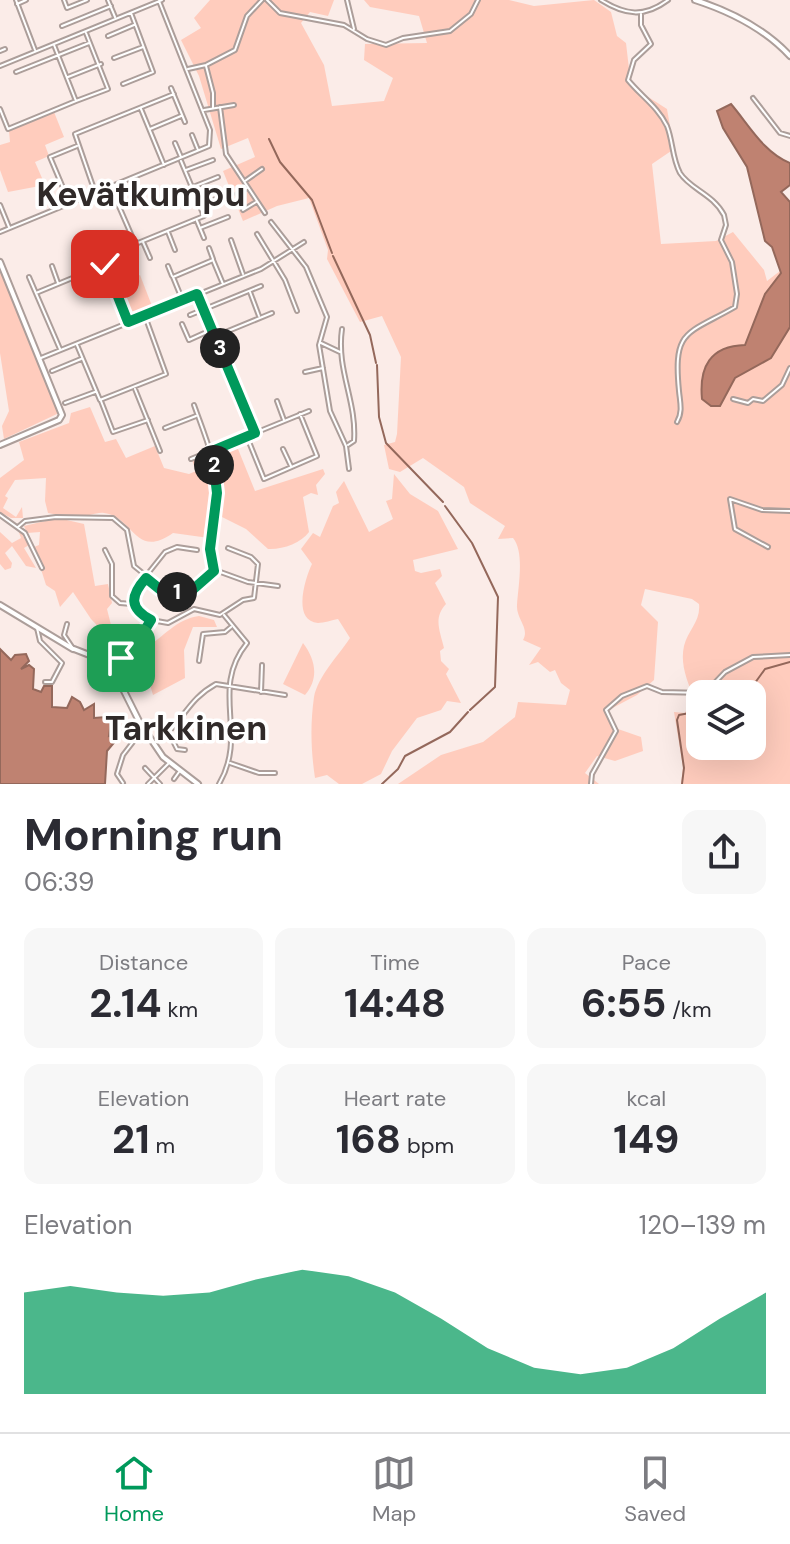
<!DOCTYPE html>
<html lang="en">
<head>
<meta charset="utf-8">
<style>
	body { margin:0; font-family:"DM Sans",sans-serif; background:#f7f7f7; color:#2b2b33; height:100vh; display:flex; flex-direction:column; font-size:30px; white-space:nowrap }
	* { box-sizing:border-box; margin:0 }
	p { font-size:26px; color:#7c7c81 }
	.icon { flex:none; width:44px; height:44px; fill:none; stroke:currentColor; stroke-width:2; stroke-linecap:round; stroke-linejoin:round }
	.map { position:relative; height:784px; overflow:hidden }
	.sheet { display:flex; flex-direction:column; background:#fff; flex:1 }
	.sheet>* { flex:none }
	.controls { position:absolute; left:686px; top:680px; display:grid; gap:16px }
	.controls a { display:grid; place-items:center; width:80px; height:80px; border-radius:16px; background:#fff; box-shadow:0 8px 32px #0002; font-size:40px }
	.pin { position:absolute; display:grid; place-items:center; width:68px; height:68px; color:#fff; margin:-34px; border-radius:16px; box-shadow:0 4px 12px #0006 }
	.km { position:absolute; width:40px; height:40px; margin:-20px; border-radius:50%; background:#222; color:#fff; font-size:22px; line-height:40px; text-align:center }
	.round { display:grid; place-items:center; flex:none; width:84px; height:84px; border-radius:16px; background:#f7f7f7 }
	.headline { display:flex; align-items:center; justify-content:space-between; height:136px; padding:0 24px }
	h1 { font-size:44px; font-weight:700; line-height:60px }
	.metrics { display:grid; grid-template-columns:repeat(3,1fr); gap:12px; height:136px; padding:8px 24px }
	.metrics div { display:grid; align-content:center; border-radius:16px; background:#f7f7f7; text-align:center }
	.metrics b { font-size:40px; font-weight:700 }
	.metrics small { font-size:22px; font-weight:400 }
	.metrics p { font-size:22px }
	.chart { height:224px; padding:16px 24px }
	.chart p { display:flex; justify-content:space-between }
	.chart svg { width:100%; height:144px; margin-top:8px; fill:#00995b; opacity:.7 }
	.tab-bar { display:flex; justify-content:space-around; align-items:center; height:112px; border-top:2px solid #e1e1e2; background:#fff; font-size:22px; color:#7c7c81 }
	.tab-bar a { display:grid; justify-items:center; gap:4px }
	.tab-bar .on { color:#00995b }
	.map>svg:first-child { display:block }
	.green { fill:#ffccbd; fill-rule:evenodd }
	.water { fill:#bf8271; stroke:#94685b; stroke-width:2 }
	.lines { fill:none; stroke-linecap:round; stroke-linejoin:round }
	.stream { stroke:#94685b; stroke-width:2 }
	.street-casing { stroke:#ac9e9a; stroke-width:6 }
	.secondary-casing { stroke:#ac9e9a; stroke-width:8 }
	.street { stroke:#fff; stroke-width:2 }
	.secondary { stroke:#fff; stroke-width:4 }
	.route-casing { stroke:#fff; stroke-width:16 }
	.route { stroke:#00995b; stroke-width:10 }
	.labels { text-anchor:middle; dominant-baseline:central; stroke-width:7; stroke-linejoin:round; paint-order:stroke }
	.district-label { font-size:34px; font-weight:bold; fill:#302a29; stroke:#fff }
</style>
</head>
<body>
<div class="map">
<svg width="790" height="784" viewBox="0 0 790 784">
	<rect width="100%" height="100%" fill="#fbece8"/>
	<!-- green -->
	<path class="green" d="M 210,0 L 334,0 L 328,16 L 310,12 L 301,23 L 324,65 L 332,106 L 384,101 L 393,78 L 364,60 L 365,44 L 427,43 L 419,16 L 370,7 L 364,0 L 509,0 L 534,6 L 594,0 L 611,12 L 617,36 L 626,43 L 631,86 L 667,109 L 674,149 L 652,164 L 661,244 L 716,241 L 733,232 L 764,270 L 767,281 L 780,271 L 790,272 L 790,784 L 681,784 L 683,767 L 674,712 L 685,713 L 693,696 C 687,680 680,664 684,646 C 688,630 701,621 699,604 L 692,599 L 645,589 L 641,605 L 658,622 L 654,680 L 637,695 L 605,712 L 618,729 L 641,737 L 643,751 L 615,761 L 597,756 L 585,773 L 599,784 L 398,784 L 441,755 L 483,742 L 515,717 L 518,702 L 566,705 L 570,690 L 561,683 L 555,670 L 550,672 L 538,662 L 529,665 L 541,648 L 523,640 C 530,628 516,619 517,605 C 518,587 525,552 513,538 L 498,539 L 505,526 L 470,503 L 464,487 L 423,458 L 400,472 L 389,469 L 384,445 L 395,442 L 397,434 L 401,357 L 382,316 L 360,322 L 327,259 L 328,250 L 309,198 L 277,206 L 243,221 L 223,171 L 255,157 L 248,138 L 221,149 L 199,76 L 181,40 L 201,28 L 194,18 ZM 700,694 L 752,694 L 752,746 L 700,746 Z
		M 54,112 L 64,137 L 45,145 L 49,156 L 35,162 L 45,185 L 8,192 L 0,170 L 0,145 L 10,142 L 9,131 Z
		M 0,268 L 59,413 L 4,439 L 2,426 L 9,411 L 0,353 Z
		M 140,275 L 152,306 L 129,315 L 117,284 Z
		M 90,407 L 105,442 L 116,439 L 126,458 L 155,446 L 164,468 L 189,474 L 196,471 L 192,460 L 210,454 L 213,499 L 204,531 L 209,538 L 173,533 C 135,560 134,517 104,513 C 96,512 88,517 79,517 C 70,517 58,515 48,513 L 45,501 L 46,478 L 15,480 L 5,496 L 8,498 L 3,508 L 16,517 L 22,507 L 23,518 L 11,518 L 0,512 L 0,478 L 24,460 L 19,442 L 69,423 L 71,413 Z
		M 236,444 L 255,491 L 323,469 L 325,474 L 316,485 L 318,495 L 311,493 L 303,497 L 309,532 C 301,543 282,550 268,549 L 246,529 L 222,517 C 221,492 210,454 236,444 Z
		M 394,474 L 410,494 L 438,511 L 458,549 L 413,560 L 415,571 L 421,573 L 440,569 L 442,576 L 435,583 L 446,604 C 433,618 440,631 444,648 L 440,651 L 441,661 L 449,669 L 446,674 L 461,703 L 447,701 L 441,710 L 417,718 L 392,751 L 381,774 L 362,784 L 339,784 L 327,775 L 315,778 C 311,751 310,725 314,697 C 318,676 339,655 350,638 L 338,619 C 332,620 324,623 318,623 C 291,621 306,576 312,564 L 301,549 L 313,533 L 320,537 L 333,506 L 339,503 L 336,492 L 344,481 L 369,532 L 393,519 L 386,501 L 392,499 Z
		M 58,518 L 84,524 L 95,586 L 108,584 L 112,603 L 107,609 L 113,633 L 120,637 L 114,643 L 91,619 L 73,592 L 60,607 L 55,591 L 46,585 L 34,547 L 39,545 L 40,532 L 27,533 L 24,526 Z
		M 10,524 L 23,532 L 23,537 L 26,537 L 29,545 L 24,548 L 36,568 L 26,566 L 12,546 L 5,553 L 12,563 L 11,568 L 5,570 L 0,564 L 0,532 L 12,543 L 21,538 L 18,530 Z
		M 199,616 L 214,620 L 217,627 L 193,627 L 184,650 L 185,678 L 153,695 L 148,678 L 128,658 L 129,650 L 137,645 L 144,649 C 164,637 176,619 199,616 Z
		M 303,643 C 316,660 319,679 305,695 L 283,684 Z"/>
	<!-- water -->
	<path class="water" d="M 731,104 C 749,125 764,153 790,163 L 790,185 L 781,192 L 790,202 L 790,327 L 771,358 L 735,378 L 720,406 L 711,406 L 702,399 C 699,367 710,346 745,345 L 765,294 L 781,273 L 772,247 L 765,241 L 747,167 L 723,128 L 717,111 Z
		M 0,649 L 11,660 L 15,655 L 26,654 L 29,661 L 21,669 L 29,665 L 34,669 L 33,689 L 41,692 L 44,686 L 52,686 L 52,707 L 67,708 L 72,697 L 80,702 L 84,710 L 94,704 L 94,718 L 106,717 L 111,722 L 109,736 L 115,735 L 117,739 L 107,751 L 105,784 L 0,784 Z"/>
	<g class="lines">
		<!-- stream -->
		<path class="stream" d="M 269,139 L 280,162 L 312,200 L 332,253
			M 333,256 L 370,335 L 376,363
			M 377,365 L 379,417 L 386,443 L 443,502
			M 445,506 L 472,543 L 498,597 L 495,687 L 470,710
			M 747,694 L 765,669 L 790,662
			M 382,784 L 398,769 L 405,756 L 450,732 L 468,712
			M 682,784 L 684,768 L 677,720 L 679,715 L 700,711"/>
		<!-- street casing -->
		<g class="street-casing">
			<path id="street" d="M 16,0 L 35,50
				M 64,0 L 67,8 L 87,0
				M 108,0 L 115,17
				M 267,0 L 280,13 L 344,25 L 367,39 L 386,45 L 403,38 L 450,31 L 471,14 L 478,0
				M 347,0 L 354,29
				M 601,0 C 625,15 644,18 668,0
				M 17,4 L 26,0
				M 641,14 L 641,25 L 651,44 L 634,60 L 628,80 C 641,96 658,107 667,126 C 673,141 672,158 680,173 C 690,189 713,194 724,215 L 726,225 L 721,240 L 732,262 L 737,294 L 735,307 C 686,335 673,329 679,391 C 680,402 683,412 677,422
				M 62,26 L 111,6
				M 108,36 L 134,25
				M 0,51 L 5,49
				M 114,58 L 143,47
				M 0,66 L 162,0
				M 206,66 L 213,93 L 213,107
				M 188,69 L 206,65 L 235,50 L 247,16 L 262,0
				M 16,72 L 89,43
				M 68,77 L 101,64
				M 123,84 L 153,72 L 131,13
				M 171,88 L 185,122
				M 753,98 L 780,133 L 790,136
				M 76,101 L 108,89 L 86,33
				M 220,107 L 226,154 L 265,213
				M 0,109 L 8,129 L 76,101 L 54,45
				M 141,109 L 164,165
				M 204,110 L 234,105
				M 150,129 L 181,116
				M 192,135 L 198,150
				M 175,143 L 181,157
				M 186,170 L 213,160
				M 245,181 L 262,169
				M 193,187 L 218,177
				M 111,188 L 134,241 L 138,243 L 204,216 L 181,161
				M 95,192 L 75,134 L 174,94
				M 237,194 L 247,188
				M 69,202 L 50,157 L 77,146
				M 0,205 L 9,227
				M 201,205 L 223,196
				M 243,210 L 256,202
				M 197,221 L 204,238
				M 271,222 L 306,267 L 327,317 L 319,345 L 330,411 L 346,446 L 349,469
				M 200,228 L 228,217
				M 0,232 L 209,146 L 210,130 L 159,1
				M 168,232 L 175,250
				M 257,234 L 285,280 L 297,311
				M 231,240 L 243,274
				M 143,242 L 150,258
				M 98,248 L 128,322
				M 209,248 L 213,259
				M 75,259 L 81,273
				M 52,266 L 58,283
				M 168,266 L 172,276
				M 29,277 L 60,349
				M 250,292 L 259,316
				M 36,293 L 104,265
				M 198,295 L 255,433
				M 182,299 L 173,277 L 213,260 L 223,284
				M 190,315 L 261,286
				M 182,324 L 189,340 L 211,330
				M 342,329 C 336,370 357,401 354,441 L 348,445
				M 216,336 L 272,313
				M 321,343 L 340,352
				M 77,345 L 100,400 L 166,374 L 145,316
				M 41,358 L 261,269 L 304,242
				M 52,371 L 81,359
				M 305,372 L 323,368
				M 135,389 L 160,451
				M 733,399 L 748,403 L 753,399 L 763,401 L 782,385 L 790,368
				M 101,401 L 113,432 L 148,420
				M 277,401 L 284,420
				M 65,403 L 95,392
				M 194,405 C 205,436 217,462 217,496 C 217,522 207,546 214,570
				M 165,428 L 196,416
				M 247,437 L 264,479 L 317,456 L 300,414
				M 283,449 L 291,466
				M 191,459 L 309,411
				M 0,515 L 25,533 L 42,568
				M 18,527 L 25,521 L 56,517 L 113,518 L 127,530 L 134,566 L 166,592 L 194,591 L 214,571
				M 768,547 L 735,529 L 730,499 L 762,510 L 790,511
				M 105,550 L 112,564 L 112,596 L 120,603 L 132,604
				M 215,570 L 248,582 L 278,586
				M 150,619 L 135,609 L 134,591 L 165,552 L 177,547 L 197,550
				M 67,624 L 64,635 L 72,647
				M 37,628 L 40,641 L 62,663 L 52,682 L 45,682
				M 107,661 L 121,658 L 120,643 L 139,641 L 151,620 L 168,623 L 194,609 L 220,615 L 243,600 L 254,598 L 258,564 L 251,557 L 228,548
				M 199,661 L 203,634 L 225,632 L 231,627
				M 97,679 L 92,676 L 105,657 L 112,657
				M 261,692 L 262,665
				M 170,735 L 177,749 L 185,750
				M 155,742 C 184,724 185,701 216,684 L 285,695
				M 230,763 L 259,773 L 275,773
				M 145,768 L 160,784
				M 174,779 L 179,772
				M 123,783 L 117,774 L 123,755 L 143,729
				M 148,784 L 168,764
				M 219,784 C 249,733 209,690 247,643 L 224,615
				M 591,784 L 592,774 L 616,731 L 606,710 L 622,696 L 647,686 L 662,692 L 705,693 L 725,672 L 753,657 L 790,655"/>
		</g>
		<!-- secondary casing -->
		<g class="secondary-casing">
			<path id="secondary" d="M 695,0 C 729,11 765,29 790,56
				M 0,262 L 62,415 L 59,420 L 0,445
				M 0,605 L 73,649
				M 74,649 L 110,663 L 140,723 L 163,757 L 198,784"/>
		</g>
		<!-- street -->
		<use href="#street" class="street"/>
		<!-- secondary -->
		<use href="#secondary" class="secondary"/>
	</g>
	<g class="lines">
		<!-- route casing -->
		<g class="route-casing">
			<path id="route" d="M 105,264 L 128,322 L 197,294 L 255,433 L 212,451 L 217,493 L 210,549 L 214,571 L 190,592 L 162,591 L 146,578 C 130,596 129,608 151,620 L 137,643 L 118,644 L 121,658"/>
		</g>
		<!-- route -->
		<use href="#route" class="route"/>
	</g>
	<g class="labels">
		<!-- district labels -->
		<g class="district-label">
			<text x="141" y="194">Kevätkumpu</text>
			<text x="186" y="728">Tarkkinen</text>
		</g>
	</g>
</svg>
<div class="controls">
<a><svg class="icon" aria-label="layers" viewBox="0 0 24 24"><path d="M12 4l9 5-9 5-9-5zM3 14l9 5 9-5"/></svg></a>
</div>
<div class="pin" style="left:121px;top:658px;background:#1e9e55"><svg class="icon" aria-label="arrive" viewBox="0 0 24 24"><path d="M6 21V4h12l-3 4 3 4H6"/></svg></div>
<div class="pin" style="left:105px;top:264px;background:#d93025"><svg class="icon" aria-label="check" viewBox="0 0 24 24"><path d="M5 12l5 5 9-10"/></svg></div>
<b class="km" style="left:177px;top:592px">1</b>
<b class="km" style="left:214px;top:465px">2</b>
<b class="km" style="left:220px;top:348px">3</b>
</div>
<section class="sheet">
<div class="headline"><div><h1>Morning run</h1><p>06:39</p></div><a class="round"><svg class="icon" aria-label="share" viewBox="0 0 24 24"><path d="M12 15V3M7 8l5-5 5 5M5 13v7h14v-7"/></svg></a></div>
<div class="metrics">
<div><p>Distance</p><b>2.14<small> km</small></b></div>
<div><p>Time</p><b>14:48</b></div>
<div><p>Pace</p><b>6:55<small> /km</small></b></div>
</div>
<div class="metrics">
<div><p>Elevation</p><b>21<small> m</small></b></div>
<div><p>Heart rate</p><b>168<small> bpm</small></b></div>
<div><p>kcal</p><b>149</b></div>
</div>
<div class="chart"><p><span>Elevation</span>120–139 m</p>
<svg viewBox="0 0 160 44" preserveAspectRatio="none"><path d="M0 44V13L10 11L20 13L30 14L40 13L50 9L60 6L70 8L80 13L90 21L100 30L110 36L120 38L130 36L140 30L150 21L160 13V44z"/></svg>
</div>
</section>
<nav class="tab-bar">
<a class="on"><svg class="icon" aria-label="home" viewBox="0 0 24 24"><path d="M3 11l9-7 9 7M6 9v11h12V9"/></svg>Home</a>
<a><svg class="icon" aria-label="map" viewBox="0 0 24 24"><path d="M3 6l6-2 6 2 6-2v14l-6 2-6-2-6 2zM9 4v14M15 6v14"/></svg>Map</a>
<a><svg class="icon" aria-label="saved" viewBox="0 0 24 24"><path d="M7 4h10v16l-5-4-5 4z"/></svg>Saved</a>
</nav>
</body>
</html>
